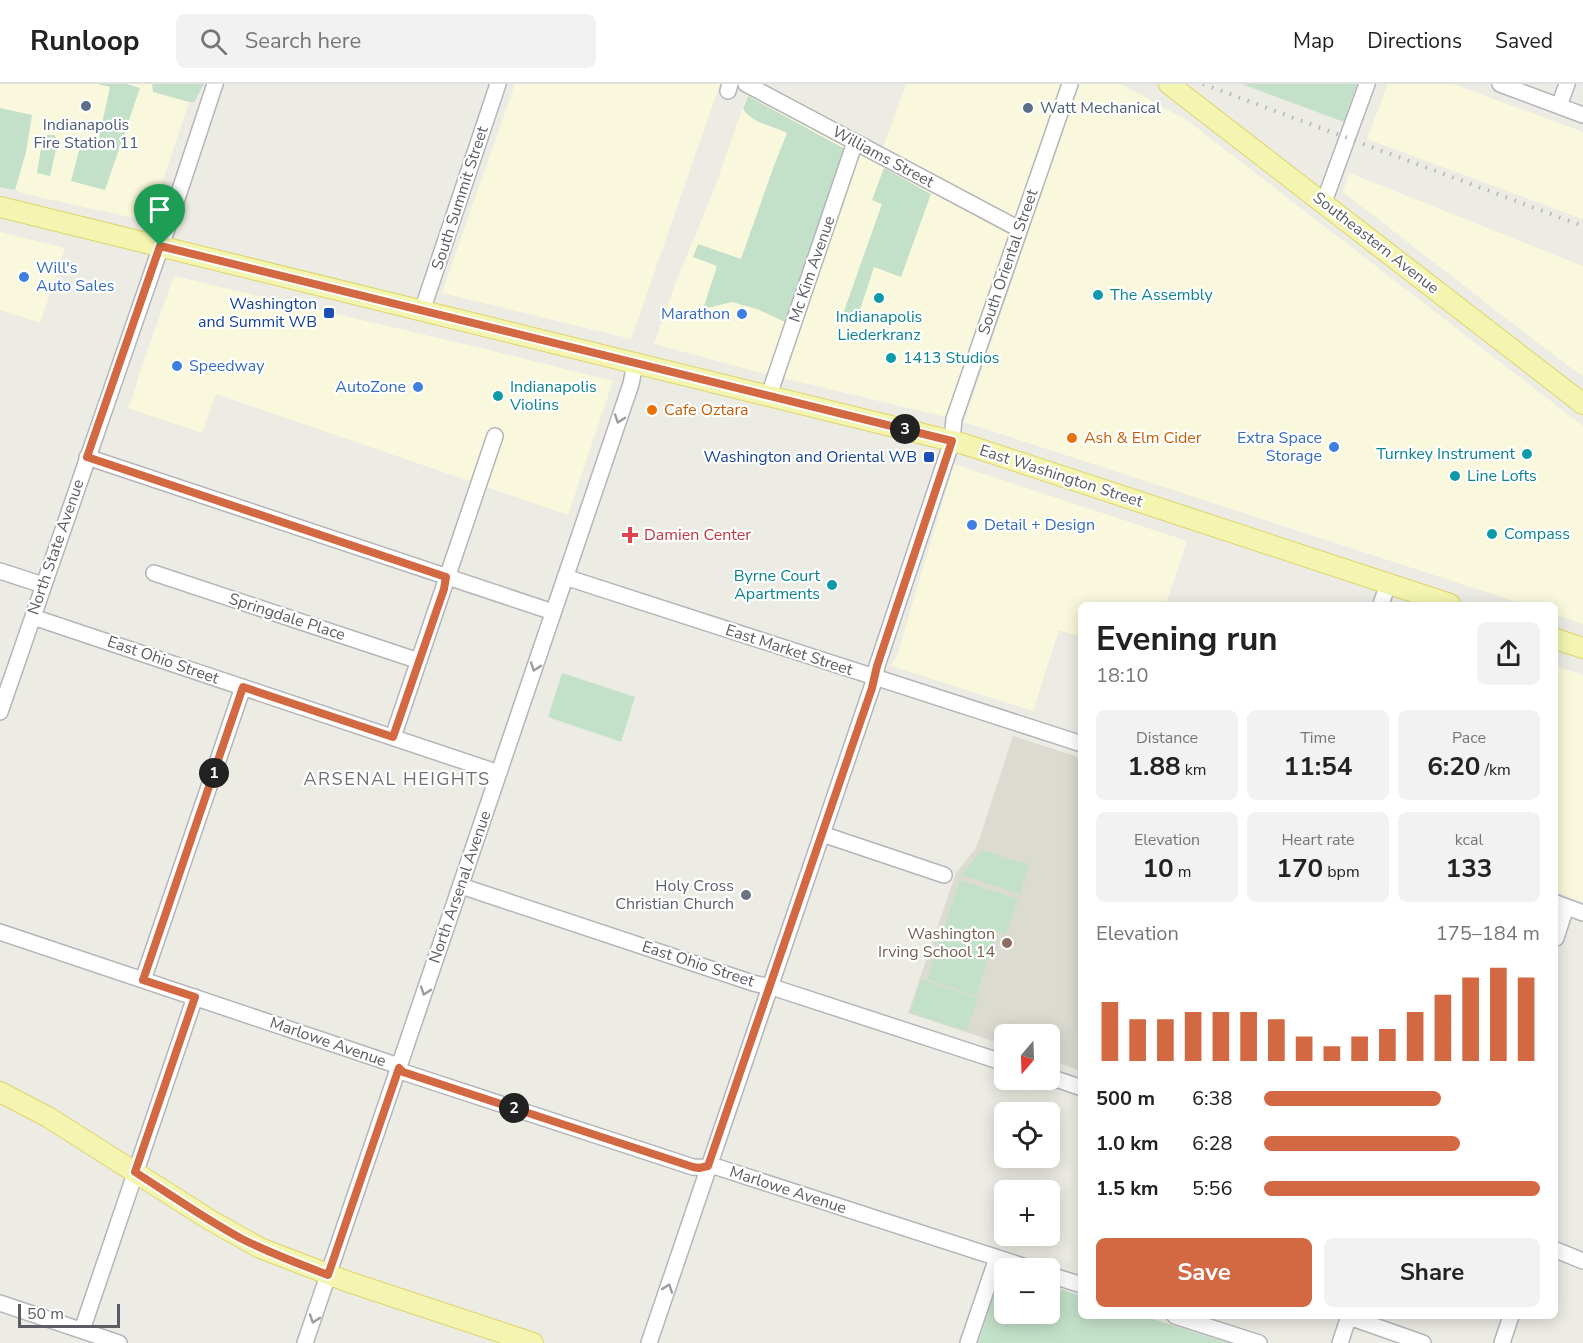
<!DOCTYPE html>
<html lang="en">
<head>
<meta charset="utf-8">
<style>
	body { margin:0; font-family:"Nunito Sans",sans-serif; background:#f2f2f2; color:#222; height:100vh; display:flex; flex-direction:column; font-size:22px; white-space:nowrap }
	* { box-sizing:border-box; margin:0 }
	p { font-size:20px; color:#767676 }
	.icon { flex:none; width:33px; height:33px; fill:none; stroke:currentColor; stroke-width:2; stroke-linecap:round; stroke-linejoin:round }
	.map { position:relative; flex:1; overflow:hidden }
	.panel { position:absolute; left:1078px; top:518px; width:480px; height:717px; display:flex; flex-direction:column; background:#fff; border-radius:9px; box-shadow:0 3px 15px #0003 }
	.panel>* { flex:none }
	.needle { width:39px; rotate:199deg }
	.fabs { position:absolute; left:994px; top:940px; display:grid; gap:12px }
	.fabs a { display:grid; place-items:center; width:66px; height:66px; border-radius:9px; background:#fff; box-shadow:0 3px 15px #0003; font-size:30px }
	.scale { position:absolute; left:18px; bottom:15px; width:102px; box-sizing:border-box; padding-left:6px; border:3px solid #5c5d62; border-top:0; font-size:16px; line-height:21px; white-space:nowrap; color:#5c5d62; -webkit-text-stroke:4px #fff; paint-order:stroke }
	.pin { position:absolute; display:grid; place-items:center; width:51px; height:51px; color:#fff; margin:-62px -26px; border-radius:50% 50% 50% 0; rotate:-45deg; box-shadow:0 0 6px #0007 }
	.pin .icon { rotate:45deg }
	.km { position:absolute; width:30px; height:30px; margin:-15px; border-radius:50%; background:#222; color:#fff; font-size:16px; line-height:30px; text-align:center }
	.round { display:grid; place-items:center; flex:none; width:63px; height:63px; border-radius:9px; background:#f2f2f2 }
	.overview { display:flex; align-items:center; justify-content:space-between; height:102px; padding:0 18px }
	h1 { font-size:33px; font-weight:700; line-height:45px }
	.metrics { display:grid; grid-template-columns:repeat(3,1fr); gap:9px; height:102px; padding:6px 18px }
	.metrics div { display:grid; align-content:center; border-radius:9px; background:#f2f2f2; text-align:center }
	.metrics b { font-size:26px; font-weight:700 }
	.metrics small { font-size:16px; font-weight:400 }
	.metrics p { font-size:16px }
	.chart { height:168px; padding:12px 18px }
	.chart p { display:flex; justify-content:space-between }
	.chart svg { width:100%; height:108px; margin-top:6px; stroke:#d36943; stroke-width:6 }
	.cta { display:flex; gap:12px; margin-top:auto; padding:12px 18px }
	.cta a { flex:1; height:69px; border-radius:9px; background:#d36943; color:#fff; font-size:24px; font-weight:700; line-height:69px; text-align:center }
	.cta a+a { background:#f2f2f2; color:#222 }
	ul { padding:0 18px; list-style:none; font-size:20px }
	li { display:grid; grid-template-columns:96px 72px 1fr; align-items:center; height:45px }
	li i { height:15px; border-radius:8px; background:#d36943 }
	header { display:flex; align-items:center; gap:36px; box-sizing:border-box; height:84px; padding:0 30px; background:#fff; border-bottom:2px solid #e0e0e0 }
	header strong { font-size:28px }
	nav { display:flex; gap:33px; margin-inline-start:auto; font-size:21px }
	.search { width:420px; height:54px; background:#f2f2f2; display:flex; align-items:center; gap:15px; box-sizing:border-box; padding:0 21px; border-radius:9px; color:#767676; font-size:22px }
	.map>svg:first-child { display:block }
	.commercial { fill:#f9f8dc }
	.education { fill:#dcdbd2 }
	.green { fill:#c3e1c9 }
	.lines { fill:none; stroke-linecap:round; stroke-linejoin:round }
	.minor-casing { stroke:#b4b5b9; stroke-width:18 }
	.major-casing { stroke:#e0d46a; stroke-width:22 }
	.minor { stroke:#fff; stroke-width:15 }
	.major { stroke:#f3f5b0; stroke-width:20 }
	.rail { stroke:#b4b4b5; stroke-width:4; stroke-dasharray:1.5 8; stroke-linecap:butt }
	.oneway { stroke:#9d9ea1 }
	.route-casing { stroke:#fff; stroke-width:12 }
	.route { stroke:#d36943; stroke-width:8 }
	.service-dot { fill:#5c6f8a; stroke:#fff; stroke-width:2 }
	.shop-dot { fill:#3f7fe0; stroke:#fff; stroke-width:2 }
	.culture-dot { fill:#0f9aa8; stroke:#fff; stroke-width:2 }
	.transit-dot { fill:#1a4fb4; stroke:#fff; stroke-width:2 }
	.food-dot { fill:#e8710a; stroke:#fff; stroke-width:2 }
	.health-dot { fill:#e0444e; stroke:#fff; stroke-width:2 }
	.worship-dot { fill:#6b7280; stroke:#fff; stroke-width:2 }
	.education-dot { fill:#8d6e63; stroke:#fff; stroke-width:2 }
	.labels { text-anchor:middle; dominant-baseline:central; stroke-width:4.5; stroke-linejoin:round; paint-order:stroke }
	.service-label { font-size:16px; fill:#4e5e75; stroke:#fff; text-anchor:start }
	.street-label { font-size:16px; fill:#5c5d62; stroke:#fff }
	.shop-label { font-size:16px; fill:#366cbe; stroke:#fff; text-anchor:start }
	.culture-label { font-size:16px; fill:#0d838f; stroke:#fff; text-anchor:start }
	.transit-label { font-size:16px; fill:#164399; stroke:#fff; text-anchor:end }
	.food-label { font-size:16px; fill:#c56008; stroke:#fff; text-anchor:start }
	.health-label { font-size:16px; fill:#be3a42; stroke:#fff; text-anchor:start }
	.worship-label { font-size:16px; fill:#5b616d; stroke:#fff; text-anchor:end }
	.education-label { font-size:16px; fill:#785e54; stroke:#fff; text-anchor:end }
	.neighbourhood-label { font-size:18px; letter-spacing:1.5px; fill:#6d6f74; stroke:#fff }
</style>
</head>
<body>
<header>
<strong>Runloop</strong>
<div class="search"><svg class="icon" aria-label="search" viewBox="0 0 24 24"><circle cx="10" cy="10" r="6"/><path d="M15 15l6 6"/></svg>Search here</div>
<nav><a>Map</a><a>Directions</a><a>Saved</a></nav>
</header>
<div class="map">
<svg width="1583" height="1259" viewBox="0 0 1583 1259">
	<rect width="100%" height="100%" fill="#ecece4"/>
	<!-- commercial -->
	<path class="commercial" d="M 0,0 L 195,0 L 151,132 L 148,137 L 26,110 L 15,106 L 26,68 L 32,31 L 0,24 Z
		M 515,0 L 720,0 L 631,255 L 442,209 Z
		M 751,0 L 764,0 L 829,33 L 883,64 L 906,0 L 1062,0 L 1002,177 L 946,333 L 754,287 L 654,260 L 677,195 L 714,106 Z
		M 1079,0 L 1121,0 L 1188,37 L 1583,342 L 1583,540 L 1556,531 L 1556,520 L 1523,520 L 964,338 Z
		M 1388,0 L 1453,0 L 1583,48 L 1583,135 L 1367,55 Z
		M 1349,89 L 1583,182 L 1583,292 L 1560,276 L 1343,108 Z
		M 0,148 L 65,164 L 40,239 L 0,226 Z
		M 174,192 L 485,265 L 613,297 L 568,431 L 216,310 L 202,349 L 127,324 L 133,313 L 139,290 Z
		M 954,380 L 1187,457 L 1166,520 L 1082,520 L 1081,553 L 1059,546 L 1033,627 L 891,582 L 897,572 Z
		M 1556,582 L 1583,591 L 1583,818 L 1556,808 Z"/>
	<!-- education -->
	<path class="education" d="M 1013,652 L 1081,674 L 1081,987 L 1050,976 L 1050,951 L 1005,951 L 1005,961 L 908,929 L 956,789 L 976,764 L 979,756 Z"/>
	<!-- green -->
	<path class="green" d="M 98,0 L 127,0 L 140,4 L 105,106 L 71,97 L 82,55 L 98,58 L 110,3 Z
		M 152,0 L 204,0 L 194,18 L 189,18 L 153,8 Z
		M 1242,0 L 1357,0 L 1344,38 Z
		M 748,12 L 845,65 L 787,239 L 757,225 L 732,218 L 703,225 L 717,182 L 693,173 L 698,160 L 741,175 L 775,79 L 787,49 C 772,41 753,40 743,25 Z
		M 0,24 L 32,31 L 26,68 L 15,106 L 0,103 Z
		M 47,51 L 54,51 L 58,56 L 50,92 L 37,89 L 43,52 Z
		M 884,84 L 931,110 L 901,193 L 874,183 L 857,235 L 843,230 L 882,120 L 872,116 Z
		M 562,589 L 635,613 L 621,658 L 548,633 Z
		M 982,766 L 1029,781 L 1020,810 L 961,791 Z
		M 960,796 L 1018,815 L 1006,851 L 997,848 L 976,912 L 927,895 Z
		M 921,895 L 978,914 L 967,947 L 910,929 Z
		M 1001,1186 L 1005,1187 L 1005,1230 L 1050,1230 L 1050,1202 L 1081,1212 L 1082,1232 L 1143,1232 L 1229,1259 L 978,1259 Z"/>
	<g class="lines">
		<!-- minor casing -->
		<g class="minor-casing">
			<path id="minor" d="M 746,0 L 1019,145
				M 1500,0 L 1583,31
				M 728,7 L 730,0
				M 1559,22 L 1567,0
				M 1324,118 L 1367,0
				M 422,227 L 498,0
				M 769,311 L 855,58
				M 87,373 L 553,528
				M 0,487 L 43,501
				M 154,489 L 419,577
				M 565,493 L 1082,660
				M 1381,520 L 1388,500
				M 33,533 L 499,689
				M 0,628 L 168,142 L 215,0
				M 393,653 L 495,352
				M 822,750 L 944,791
				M 461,802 L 753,899 L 778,905 L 1005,979
				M 1556,819 L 1583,829
				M 0,848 L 393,980 L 403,988 L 693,1083 C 701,1084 708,1082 717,1083 L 1032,1185
				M 1556,854 L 1566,823
				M 143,896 L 243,603
				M 1050,993 L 1082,1004
				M 1556,1166 L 1583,1177
				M 1050,1191 L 1082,1201
				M 0,1219 L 119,1259
				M 1175,1232 L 1259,1259
				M 1349,1233 L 1423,1259
				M 82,1246 L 195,913
				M 305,1259 L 631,300 L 635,279
				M 649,1259 L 873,600 L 877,582 L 952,357 L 954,335 L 1070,0
				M 968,1259 L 997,1174
				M 1340,1259 L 1349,1232
				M 1502,1259 L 1511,1232"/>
		</g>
		<!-- major casing -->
		<g class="major-casing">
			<path id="major" d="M 1169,0 L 1583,320
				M 0,123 L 964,360 L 1450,520
				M 1556,555 L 1583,564
				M 0,1008 L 48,1033 L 210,1136 L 260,1164 L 346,1197 L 533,1259"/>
		</g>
		<!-- minor -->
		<use href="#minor" class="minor"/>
		<!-- major -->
		<use href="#major" class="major"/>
		<!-- rail -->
		<path class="rail" d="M 1203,0 L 1583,142"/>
	</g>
	<!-- one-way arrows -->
	<defs><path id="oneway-chevron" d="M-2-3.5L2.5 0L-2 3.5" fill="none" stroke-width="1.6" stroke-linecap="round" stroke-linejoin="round" transform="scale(1.5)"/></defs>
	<g class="oneway">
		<use href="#oneway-chevron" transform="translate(619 335) rotate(109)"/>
		<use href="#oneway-chevron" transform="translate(535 583) rotate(109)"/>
		<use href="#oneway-chevron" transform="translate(425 907) rotate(109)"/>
		<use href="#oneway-chevron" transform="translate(668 1204) rotate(-71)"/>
		<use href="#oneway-chevron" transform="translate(314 1235) rotate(109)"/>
	</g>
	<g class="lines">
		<!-- route casing -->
		<g class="route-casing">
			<path id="route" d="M 160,162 L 952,357 L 877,582 L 872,604 L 708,1082 L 699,1084 L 693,1083 L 403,988 L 399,984 L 328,1191 C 299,1180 270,1169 242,1155 C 205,1135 171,1111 135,1088 L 195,913 L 143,896 L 243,603 L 393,653 L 444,505 L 446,493 L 87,373 Z"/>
		</g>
		<!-- route -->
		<use href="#route" class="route"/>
	</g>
	<!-- markers -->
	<g class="service-dot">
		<circle cx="86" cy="22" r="6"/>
		<circle cx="1028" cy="24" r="6"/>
	</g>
	<g class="shop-dot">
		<circle cx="24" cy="193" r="6"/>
		<circle cx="742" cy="230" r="6"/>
		<circle cx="177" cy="282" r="6"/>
		<circle cx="418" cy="303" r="6"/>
		<circle cx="1334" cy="363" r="6"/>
		<circle cx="972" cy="441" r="6"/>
	</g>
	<g class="culture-dot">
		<circle cx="1098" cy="211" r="6"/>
		<circle cx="879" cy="214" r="6"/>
		<circle cx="891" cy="274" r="6"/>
		<circle cx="498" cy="312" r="6"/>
		<circle cx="1527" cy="370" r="6"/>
		<circle cx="1455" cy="392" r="6"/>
		<circle cx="1492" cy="450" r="6"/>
		<circle cx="832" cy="501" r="6"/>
	</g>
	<g class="transit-dot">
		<rect x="323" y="223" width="12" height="12" rx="3"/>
		<rect x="923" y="367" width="12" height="12" rx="3"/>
	</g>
	<g class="food-dot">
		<circle cx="652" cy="326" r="6"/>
		<circle cx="1072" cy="354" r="6"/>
	</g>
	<path class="health-dot" d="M627 442h6v6h6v6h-6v6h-6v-6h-6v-6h6z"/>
	<circle class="worship-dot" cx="746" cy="811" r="6"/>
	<circle class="education-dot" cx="1007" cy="859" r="6"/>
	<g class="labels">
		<!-- service labels -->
		<g class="service-label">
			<text x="1040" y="24">Watt Mechanical</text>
			<text x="86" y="41" text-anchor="middle">Indianapolis<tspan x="86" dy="18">Fire Station 11</tspan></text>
		</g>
		<!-- street labels -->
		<g class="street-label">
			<text transform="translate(883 73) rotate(28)">Williams Street</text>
			<text transform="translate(460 114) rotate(-72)">South Summit Street</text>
			<text transform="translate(1376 159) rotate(38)">Southeastern Avenue</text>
			<text transform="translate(1008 178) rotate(-71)">South Oriental Street</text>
			<text transform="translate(812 185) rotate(-71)">Mc Kim Avenue</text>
			<text transform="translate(1061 392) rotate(18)">East Washington Street</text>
			<text transform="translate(56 463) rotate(-71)">North State Avenue</text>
			<text transform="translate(287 533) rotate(18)">Springdale Place</text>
			<text transform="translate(789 566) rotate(18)">East Market Street</text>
			<text transform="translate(163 576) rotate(19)">East Ohio Street</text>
			<text transform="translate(460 803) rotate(-71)">North Arsenal Avenue</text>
			<text transform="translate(698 880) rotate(18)">East Ohio Street</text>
			<text transform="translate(328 958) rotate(19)">Marlowe Avenue</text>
			<text transform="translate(788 1106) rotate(18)">Marlowe Avenue</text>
		</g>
		<!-- shop labels -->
		<g class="shop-label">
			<text x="36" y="184">Will's<tspan x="36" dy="18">Auto Sales</tspan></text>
			<text x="730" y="230" text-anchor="end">Marathon</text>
			<text x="189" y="282">Speedway</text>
			<text x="406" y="303" text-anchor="end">AutoZone</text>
			<text x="1322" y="354" text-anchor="end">Extra Space<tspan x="1322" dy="18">Storage</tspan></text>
			<text x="984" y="441">Detail + Design</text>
		</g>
		<!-- culture labels -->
		<g class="culture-label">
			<text x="1110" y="211">The Assembly</text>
			<text x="879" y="233" text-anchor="middle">Indianapolis<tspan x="879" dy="18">Liederkranz</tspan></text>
			<text x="903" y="274">1413 Studios</text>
			<text x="510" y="303">Indianapolis<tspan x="510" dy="18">Violins</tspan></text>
			<text x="1515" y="370" text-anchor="end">Turnkey Instrument</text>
			<text x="1467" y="392">Line Lofts</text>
			<text x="1504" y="450">Compass</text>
			<text x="820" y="492" text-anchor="end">Byrne Court<tspan x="820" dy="18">Apartments</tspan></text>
		</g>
		<!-- transit labels -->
		<g class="transit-label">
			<text x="317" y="220">Washington<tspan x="317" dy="18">and Summit WB</tspan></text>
			<text x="917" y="373">Washington and Oriental WB</text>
		</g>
		<!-- food labels -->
		<g class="food-label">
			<text x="664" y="326">Cafe Oztara</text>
			<text x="1084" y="354">Ash &amp; Elm Cider</text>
		</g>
		<!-- health labels -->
		<g class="health-label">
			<text x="644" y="451">Damien Center</text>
		</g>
		<!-- worship labels -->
		<g class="worship-label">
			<text x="734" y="802">Holy Cross<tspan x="734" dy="18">Christian Church</tspan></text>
		</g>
		<!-- education labels -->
		<g class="education-label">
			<text x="995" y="850">Washington<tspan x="995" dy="18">Irving School 14</tspan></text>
		</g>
		<!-- neighbourhood labels -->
		<g class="neighbourhood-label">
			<text x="397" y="695">ARSENAL HEIGHTS</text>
		</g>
	</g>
</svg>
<div class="fabs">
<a><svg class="needle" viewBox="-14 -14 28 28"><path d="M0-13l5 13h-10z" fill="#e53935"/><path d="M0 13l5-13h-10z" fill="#767676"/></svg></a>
<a><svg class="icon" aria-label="locate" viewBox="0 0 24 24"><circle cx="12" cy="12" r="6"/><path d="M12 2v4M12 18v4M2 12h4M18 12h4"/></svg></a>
<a>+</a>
<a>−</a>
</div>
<div class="scale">50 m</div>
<div class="pin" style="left:160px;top:162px;background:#1e9e55"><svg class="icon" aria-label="arrive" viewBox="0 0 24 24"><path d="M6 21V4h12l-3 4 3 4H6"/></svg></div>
<b class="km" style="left:214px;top:689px">1</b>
<b class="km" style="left:514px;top:1024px">2</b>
<b class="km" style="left:905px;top:345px">3</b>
<section class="panel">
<div class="overview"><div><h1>Evening run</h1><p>18:10</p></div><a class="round"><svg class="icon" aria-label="share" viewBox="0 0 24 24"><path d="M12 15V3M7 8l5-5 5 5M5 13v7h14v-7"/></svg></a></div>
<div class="metrics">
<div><p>Distance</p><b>1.88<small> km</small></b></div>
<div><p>Time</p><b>11:54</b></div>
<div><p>Pace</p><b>6:20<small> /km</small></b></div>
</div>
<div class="metrics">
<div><p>Elevation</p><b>10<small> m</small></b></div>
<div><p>Heart rate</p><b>170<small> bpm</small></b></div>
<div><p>kcal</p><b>133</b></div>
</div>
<div class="chart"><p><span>Elevation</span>175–184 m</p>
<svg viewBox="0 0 160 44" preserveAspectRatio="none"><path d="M5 44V20M15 44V27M25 44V27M35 44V24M45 44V24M55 44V24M65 44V27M75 44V34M85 44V38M95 44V34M105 44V31M115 44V24M125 44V17M135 44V10M145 44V6M155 44V10"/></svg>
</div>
<ul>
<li><b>500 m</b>6:38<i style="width:64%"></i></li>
<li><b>1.0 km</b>6:28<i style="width:71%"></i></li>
<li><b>1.5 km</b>5:56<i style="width:100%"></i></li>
</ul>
<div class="cta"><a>Save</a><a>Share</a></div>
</section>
</div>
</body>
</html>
